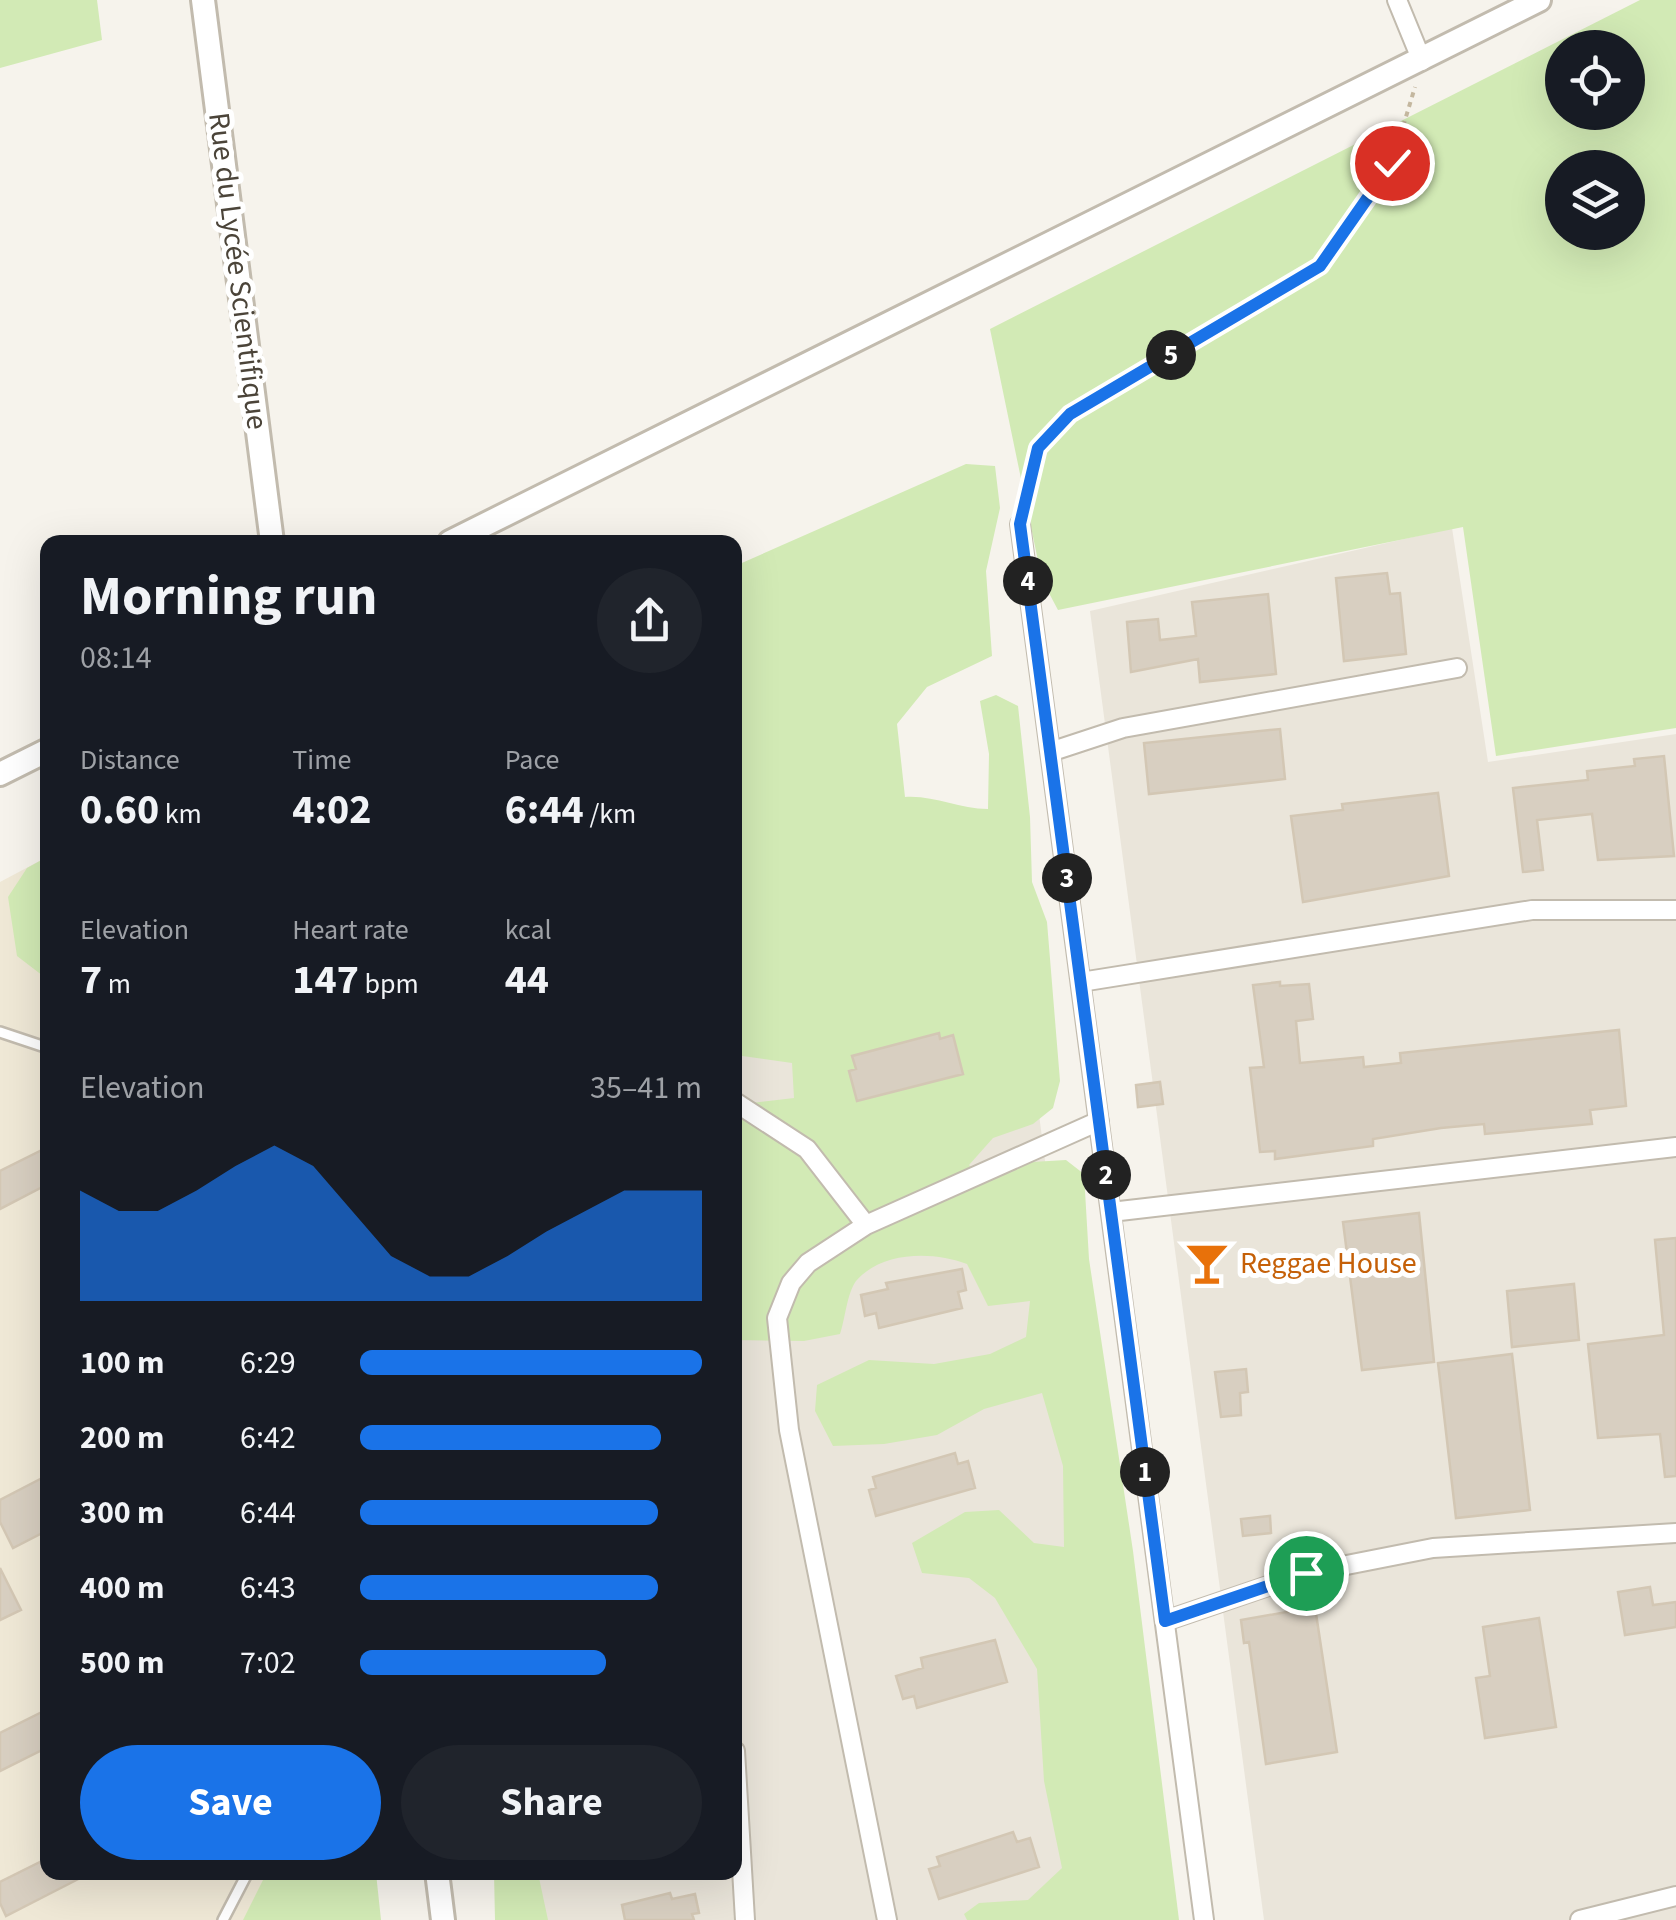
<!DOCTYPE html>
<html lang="en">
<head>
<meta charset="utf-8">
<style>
	body { margin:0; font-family:"Source Sans 3",sans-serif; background:#20242c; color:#f1f3f6; height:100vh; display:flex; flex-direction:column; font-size:38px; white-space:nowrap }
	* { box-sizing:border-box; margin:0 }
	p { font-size:32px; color:#9ea1a6 }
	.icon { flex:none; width:55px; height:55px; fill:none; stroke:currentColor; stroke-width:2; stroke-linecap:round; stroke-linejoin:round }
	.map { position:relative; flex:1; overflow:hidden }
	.details { position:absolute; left:40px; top:535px; width:702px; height:1345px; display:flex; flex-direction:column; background:#171b24; border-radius:20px; box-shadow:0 10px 40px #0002 }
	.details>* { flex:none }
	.controls { position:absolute; left:1545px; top:30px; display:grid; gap:20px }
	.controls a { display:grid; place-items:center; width:100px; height:100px; border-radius:50%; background:#171b24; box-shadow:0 10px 40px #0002; font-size:50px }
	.pin { position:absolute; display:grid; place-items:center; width:85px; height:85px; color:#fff; margin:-42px; border:5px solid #fff; border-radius:50%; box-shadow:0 2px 10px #0007 }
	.km { position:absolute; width:50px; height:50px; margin:-25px; border-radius:50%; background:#222; color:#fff; font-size:28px; line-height:50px; text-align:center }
	.round { display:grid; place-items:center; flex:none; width:105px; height:105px; border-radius:52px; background:#20242c }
	.summary { display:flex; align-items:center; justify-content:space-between; height:170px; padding:0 40px }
	h1 { font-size:55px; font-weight:700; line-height:75px }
	.figures { display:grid; grid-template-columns:repeat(3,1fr); gap:15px; height:170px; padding:10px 40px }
	.figures div { display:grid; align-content:center }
	.figures b { font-size:42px; font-weight:700 }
	.figures small { font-size:28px; font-weight:400 }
	.figures p { font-size:28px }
	.chart { height:280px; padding:20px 40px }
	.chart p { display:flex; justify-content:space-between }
	.chart svg { width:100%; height:180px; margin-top:10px; fill:#1a73e8; opacity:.7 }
	.primary-button { display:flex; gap:20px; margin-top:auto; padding:20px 40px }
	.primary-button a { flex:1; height:115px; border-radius:60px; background:#1a73e8; color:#fff; font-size:40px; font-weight:700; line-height:115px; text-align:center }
	.primary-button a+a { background:#20242c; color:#f1f3f6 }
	ul { padding:0 40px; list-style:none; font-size:32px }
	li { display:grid; grid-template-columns:160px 120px 1fr; align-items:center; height:75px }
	li i { height:25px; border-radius:12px; background:#1a73e8 }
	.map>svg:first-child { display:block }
	.residential { fill:#eae5da }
	.education { fill:#efe8d6 }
	.green { fill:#d2eab5; fill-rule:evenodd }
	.building { fill:#d8cfc1; stroke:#d3c7b4; stroke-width:2.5 }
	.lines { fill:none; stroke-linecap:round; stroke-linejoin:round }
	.service-casing { stroke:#c2bbae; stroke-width:14 }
	.minor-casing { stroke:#c2bbae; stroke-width:22 }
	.tertiary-casing { stroke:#c2bbae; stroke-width:28 }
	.path { stroke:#c4b79f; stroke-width:4; stroke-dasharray:5 5; stroke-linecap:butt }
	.service { stroke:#fff; stroke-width:9 }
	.minor { stroke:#fff; stroke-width:18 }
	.tertiary { stroke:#fff; stroke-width:22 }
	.route-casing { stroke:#fff; stroke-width:20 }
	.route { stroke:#1a73e8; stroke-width:12 }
	.labels { text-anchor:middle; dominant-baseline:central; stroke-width:10; stroke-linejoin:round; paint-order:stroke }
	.street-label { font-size:30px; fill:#4b4439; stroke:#fff }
	.food-label { font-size:30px; fill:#c56008; stroke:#fff; text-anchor:start }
</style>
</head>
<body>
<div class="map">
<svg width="1676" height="1920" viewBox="0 0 1676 1920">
	<rect width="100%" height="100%" fill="#f6f3ec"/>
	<!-- residential -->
	<path class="residential" d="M 1452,528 L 1488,762 L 1676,734 L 1676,1920 L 1264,1920 L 1090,611 Z
		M 1021,975 L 1143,1920 L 517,1920 L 511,1873 L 735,1872 L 735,1051 Z"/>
	<!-- education -->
	<path class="education" d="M 47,857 L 48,1872 L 359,1873 L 365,1920 L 0,1920 L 0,882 Z"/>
	<!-- green -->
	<path class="green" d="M 0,0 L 97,0 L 102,40 L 0,68 Z
		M 1640,0 L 1676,0 L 1676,728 L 1496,756 L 1463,527 L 1058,610 L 1042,580 L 990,329 ZM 1562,48 L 1628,48 L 1628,112 L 1562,112 ZM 1562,168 L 1628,168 L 1628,232 L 1562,232 Z
		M 966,464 L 995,466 L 1000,508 L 986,571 L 992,656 L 927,687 L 897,724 L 905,797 C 934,795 958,809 988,809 L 989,754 L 980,701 L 996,695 L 1018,706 L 1030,817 L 1032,882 L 1047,922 L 1060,1081 L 1053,1108 L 1033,1124 L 993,1138 L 969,1165 L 985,1183 L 1032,1162 L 1066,1160 L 1084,1174 L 1089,1259 L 1133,1551 L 1179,1920 L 967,1920 L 964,1914 L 979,1903 L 1028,1900 L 1062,1868 L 1044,1781 L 1037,1669 L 995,1598 L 969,1578 L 922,1573 L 912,1543 L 965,1512 L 999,1510 L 1034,1543 L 1064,1547 L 1063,1466 L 1042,1393 L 984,1409 L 937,1435 L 884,1444 L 833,1446 L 815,1411 L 817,1385 L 869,1360 L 934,1364 L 990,1354 L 1026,1337 L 1030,1301 L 988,1306 L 967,1264 C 933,1251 882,1251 856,1281 C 847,1293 845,1320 840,1334 L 804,1341 L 735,1340 L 735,1105 L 794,1098 L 792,1063 L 735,1055 L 735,566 Z
		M 47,857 L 47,979 L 17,956 L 8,897 L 27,868 Z
		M 267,1872 L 376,1873 L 381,1920 L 243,1920 Z
		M 494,1873 L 538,1873 L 548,1920 L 495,1920 Z"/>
	<!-- building -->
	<path class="building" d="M 1387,573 L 1390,594 L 1400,593 L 1406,654 L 1344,661 L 1336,578 Z
		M 1268,594 L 1276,674 L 1200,682 L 1198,659 L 1131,672 L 1127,622 L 1158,619 L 1160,640 L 1196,636 L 1192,602 Z
		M 1280,729 L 1285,779 L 1149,794 L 1144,743 Z
		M 1664,756 L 1674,856 L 1598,860 L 1592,814 L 1537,820 L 1543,870 L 1523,872 L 1513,788 L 1588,780 L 1587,771 L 1635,766 L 1634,759 Z
		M 1438,793 L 1449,876 L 1303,902 L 1291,816 L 1343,810 L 1342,804 Z
		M 1280,982 L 1280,986 L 1309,984 L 1313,1019 L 1296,1021 L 1300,1063 L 1363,1057 L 1364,1067 L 1401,1063 L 1400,1053 L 1619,1030 L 1626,1106 L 1590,1110 L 1592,1124 L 1485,1134 L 1484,1124 L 1441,1128 L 1373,1139 L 1373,1146 L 1275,1159 L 1275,1151 L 1260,1152 L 1250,1068 L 1264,1067 L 1253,985 Z
		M 939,1033 L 940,1039 L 953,1035 L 963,1074 L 857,1101 L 849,1071 L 856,1069 L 852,1056 Z
		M 1160,1082 L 1163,1104 L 1138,1107 L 1136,1085 Z
		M 48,1147 L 48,1184 L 0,1209 L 0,1171 Z
		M 1419,1213 L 1434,1362 L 1362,1370 L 1343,1222 Z
		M 1676,1238 L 1676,1476 L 1665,1477 L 1660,1434 L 1598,1438 L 1588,1344 L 1664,1335 L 1655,1240 Z
		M 962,1269 L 966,1290 L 958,1292 L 962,1308 L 879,1328 L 876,1313 L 865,1316 L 861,1295 L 888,1289 L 886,1283 Z
		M 1574,1284 L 1579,1340 L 1512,1347 L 1507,1291 Z
		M 1512,1354 L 1530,1510 L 1456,1518 L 1438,1363 Z
		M 1246,1369 L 1248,1392 L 1240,1393 L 1241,1415 L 1221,1417 L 1215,1372 Z
		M 955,1453 L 958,1464 L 968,1461 L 975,1488 L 876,1516 L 869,1490 L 876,1488 L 873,1477 Z
		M 48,1475 L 48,1530 L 13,1548 L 0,1522 L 0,1500 Z
		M 1270,1516 L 1271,1533 L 1243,1536 L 1241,1519 Z
		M 0,1568 L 21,1610 L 0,1620 Z
		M 1650,1587 L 1653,1605 L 1676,1602 L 1676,1627 L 1625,1635 L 1618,1592 Z
		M 1315,1607 L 1337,1752 L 1266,1764 L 1249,1642 L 1244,1643 L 1241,1620 Z
		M 1539,1618 L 1556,1727 L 1485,1738 L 1476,1678 L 1490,1676 L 1483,1627 Z
		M 995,1640 L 1007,1682 L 917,1708 L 914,1696 L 903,1699 L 896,1676 L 923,1668 L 921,1658 Z
		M 48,1709 L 48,1747 L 0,1771 L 0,1733 Z
		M 1013,1832 L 1017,1842 L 1030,1838 L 1039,1867 L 939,1899 L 929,1869 L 940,1866 L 937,1857 Z
		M 48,1858 L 48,1872 L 92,1872 L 6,1916 L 0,1903 L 0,1882 Z
		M 670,1893 L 672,1899 L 695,1894 L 699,1913 L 692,1914 L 694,1920 L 625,1920 L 622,1905 Z"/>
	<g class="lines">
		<!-- service casing -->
		<g class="service-casing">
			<path id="service" d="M 0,1032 L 48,1048
				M 223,1920 L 248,1872"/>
		</g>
		<!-- minor casing -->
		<g class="minor-casing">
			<path id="minor" d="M 1397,0 L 1422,61
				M 1020,524 L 1204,1920
				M 1050,752 L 1123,728 L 1457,668
				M 1081,982 L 1532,910 L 1676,910
				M 735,1102 L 807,1149 L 866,1225
				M 1111,1212 L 1676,1147
				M 1165,1621 L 1306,1573 L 1433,1548 L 1676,1533
				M 735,1751 L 745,1920
				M 887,1920 L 789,1430 L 777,1318 L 791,1283 L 808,1263 L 866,1225 L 1099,1121
				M 1580,1920 L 1676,1896"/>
		</g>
		<!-- tertiary casing -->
		<g class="tertiary-casing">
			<path id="tertiary" d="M 203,0 L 272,542
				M 450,542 L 1539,0
				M 0,774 L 48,750
				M 437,1872 L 443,1920"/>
		</g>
		<!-- path -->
		<path class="path" d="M 1025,505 L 1038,448 L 1070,413 L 1319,266 L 1392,163 L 1415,87"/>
		<!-- service -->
		<use href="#service" class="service"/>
		<!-- minor -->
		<use href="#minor" class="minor"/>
		<!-- tertiary -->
		<use href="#tertiary" class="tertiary"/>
	</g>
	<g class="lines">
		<!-- route casing -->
		<g class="route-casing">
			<path id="route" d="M 1306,1573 L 1165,1621 L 1020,524 L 1038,448 L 1070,414 L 1320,266 L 1392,163"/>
		</g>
		<!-- route -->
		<use href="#route" class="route"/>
	</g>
	<!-- icons -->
	<defs>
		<g id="bar-bare" transform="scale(3.45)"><path d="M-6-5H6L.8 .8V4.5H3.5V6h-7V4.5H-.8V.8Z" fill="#e8710a" stroke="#fff" stroke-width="2.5" paint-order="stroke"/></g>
	</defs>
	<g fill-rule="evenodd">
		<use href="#bar-bare" x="1207" y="1263"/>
	</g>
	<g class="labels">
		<!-- street labels -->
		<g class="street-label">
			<text transform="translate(238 271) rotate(83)">Rue du Lycée Scientifique</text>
		</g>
		<!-- food labels -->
		<g class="food-label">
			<text x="1240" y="1263">Reggae House</text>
		</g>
	</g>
</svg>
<div class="controls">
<a><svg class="icon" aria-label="locate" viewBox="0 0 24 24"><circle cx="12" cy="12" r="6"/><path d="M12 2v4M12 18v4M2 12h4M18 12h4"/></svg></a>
<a><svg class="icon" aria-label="layers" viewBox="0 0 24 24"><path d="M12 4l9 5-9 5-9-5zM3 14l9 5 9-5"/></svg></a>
</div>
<div class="pin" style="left:1306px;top:1573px;background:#1e9e55"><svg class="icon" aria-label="arrive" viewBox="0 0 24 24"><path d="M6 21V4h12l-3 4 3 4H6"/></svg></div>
<div class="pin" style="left:1392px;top:163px;background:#d93025"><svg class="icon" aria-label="check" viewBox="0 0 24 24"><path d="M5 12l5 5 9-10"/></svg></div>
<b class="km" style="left:1145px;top:1472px">1</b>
<b class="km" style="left:1106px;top:1175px">2</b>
<b class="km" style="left:1067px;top:878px">3</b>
<b class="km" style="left:1028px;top:581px">4</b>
<b class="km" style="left:1171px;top:355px">5</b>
<section class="details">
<div class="summary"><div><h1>Morning run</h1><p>08:14</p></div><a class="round"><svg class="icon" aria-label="share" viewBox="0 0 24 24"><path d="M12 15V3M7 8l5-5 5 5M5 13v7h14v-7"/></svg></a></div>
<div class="figures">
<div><p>Distance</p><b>0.60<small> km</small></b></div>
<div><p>Time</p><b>4:02</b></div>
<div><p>Pace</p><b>6:44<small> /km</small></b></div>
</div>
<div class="figures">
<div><p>Elevation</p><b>7<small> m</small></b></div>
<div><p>Heart rate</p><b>147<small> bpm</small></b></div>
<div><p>kcal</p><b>44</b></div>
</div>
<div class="chart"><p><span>Elevation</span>35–41 m</p>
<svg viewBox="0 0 160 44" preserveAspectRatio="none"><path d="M0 44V17L10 22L20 22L30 17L40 11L50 6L60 11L70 22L80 33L90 38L100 38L110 33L120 27L130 22L140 17L150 17L160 17V44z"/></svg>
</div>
<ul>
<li><b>100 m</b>6:29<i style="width:100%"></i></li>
<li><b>200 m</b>6:42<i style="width:88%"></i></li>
<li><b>300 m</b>6:44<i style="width:87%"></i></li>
<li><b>400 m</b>6:43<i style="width:87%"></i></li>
<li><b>500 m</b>7:02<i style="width:72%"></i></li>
</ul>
<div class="primary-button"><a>Save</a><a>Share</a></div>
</section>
</div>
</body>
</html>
